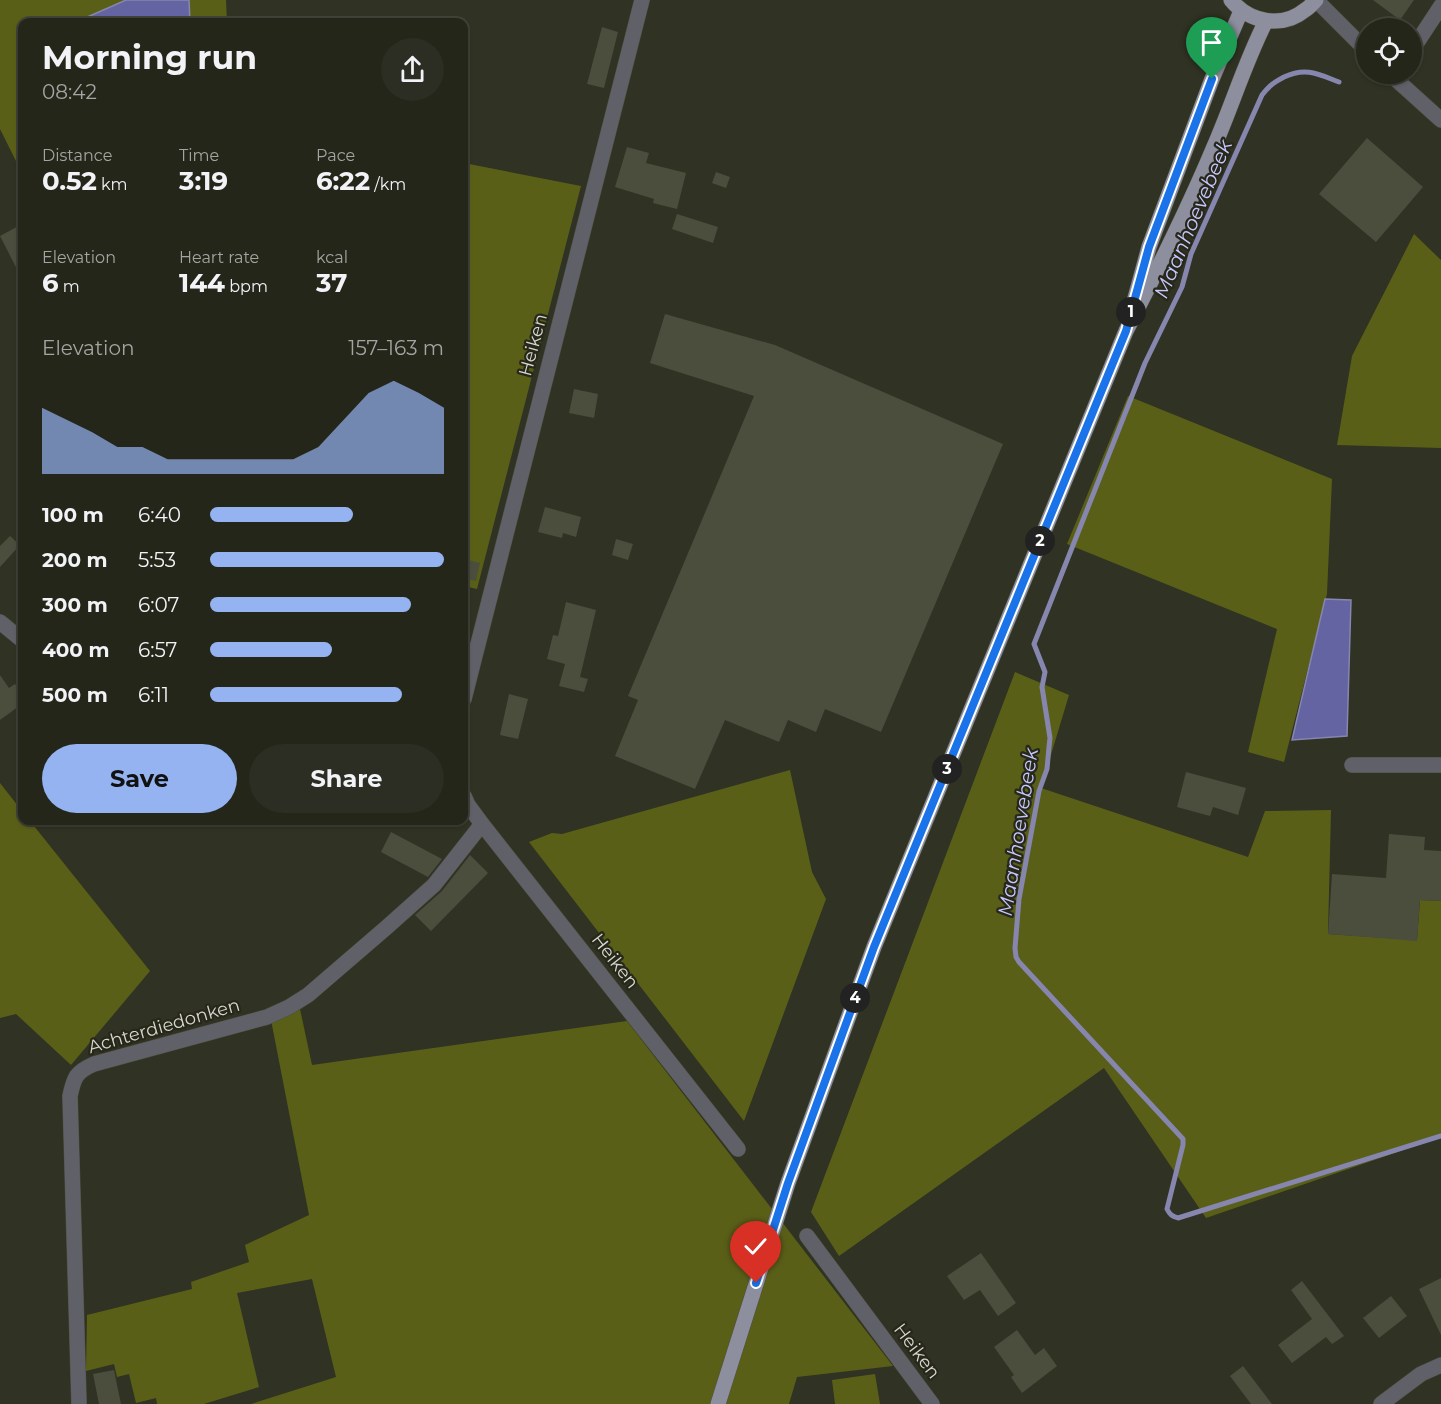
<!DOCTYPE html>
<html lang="en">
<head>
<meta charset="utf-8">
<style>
	body { margin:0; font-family:Montserrat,sans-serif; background:#2c2e23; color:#f1f3f6; height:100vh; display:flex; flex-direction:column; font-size:22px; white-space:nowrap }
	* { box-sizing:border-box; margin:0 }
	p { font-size:20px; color:#a3a5a2 }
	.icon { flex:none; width:33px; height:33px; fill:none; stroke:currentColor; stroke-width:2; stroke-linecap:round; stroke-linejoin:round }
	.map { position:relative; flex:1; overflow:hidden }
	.details { position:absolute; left:18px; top:18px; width:450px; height:807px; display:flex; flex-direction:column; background:#24261a; border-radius:12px; box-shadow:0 2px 4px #0004,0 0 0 2px #414339 }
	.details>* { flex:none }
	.buttons { position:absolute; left:1356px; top:18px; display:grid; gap:12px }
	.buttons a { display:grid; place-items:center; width:66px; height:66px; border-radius:50%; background:#24261a; box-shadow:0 2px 4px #0004,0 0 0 2px #414339; font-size:30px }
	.pin { position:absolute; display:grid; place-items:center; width:51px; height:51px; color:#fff; margin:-62px -26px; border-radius:50% 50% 50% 0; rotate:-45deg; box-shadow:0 0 6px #0007 }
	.pin .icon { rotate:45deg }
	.km { position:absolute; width:30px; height:30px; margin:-15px; border-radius:50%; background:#222; color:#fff; font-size:16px; line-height:30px; text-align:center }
	.round { display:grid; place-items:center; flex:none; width:63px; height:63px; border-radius:32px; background:#2c2e23 }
	.summary { display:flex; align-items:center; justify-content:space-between; height:102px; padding:0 24px }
	h1 { font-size:33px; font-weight:700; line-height:45px }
	.stats { display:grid; grid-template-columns:repeat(3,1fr); gap:9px; height:102px; padding:6px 24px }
	.stats div { display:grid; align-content:center }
	.stats b { font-size:26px; font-weight:700 }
	.stats small { font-size:16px; font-weight:400 }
	.stats p { font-size:16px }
	.chart { height:168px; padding:12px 24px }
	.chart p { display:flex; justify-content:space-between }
	.chart svg { width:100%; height:108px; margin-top:6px; fill:#95b2f1; opacity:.7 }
	.primary-button { display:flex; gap:12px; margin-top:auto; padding:12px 24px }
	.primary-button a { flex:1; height:69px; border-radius:36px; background:#95b2f1; color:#111; font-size:24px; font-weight:700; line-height:69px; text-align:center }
	.primary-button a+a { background:#2c2e23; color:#f1f3f6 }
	ul { padding:0 24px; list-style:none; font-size:20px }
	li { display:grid; grid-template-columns:96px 72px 1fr; align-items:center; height:45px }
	li i { height:15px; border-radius:8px; background:#95b2f1 }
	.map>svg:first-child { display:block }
	.green { fill:#5a5f18 }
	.water { fill:#6464a2; stroke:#8686af; stroke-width:1.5 }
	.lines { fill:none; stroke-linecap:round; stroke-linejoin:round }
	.stream { stroke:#8686af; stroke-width:5 }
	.building { fill:#4b4d3d }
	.minor-casing { stroke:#4e5042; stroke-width:16 }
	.major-casing { stroke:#4e5042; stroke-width:16 }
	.minor { stroke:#606168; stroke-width:15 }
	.major { stroke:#8e8f9e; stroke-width:15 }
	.route-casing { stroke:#fff; stroke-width:12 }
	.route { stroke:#1a73e8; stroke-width:8 }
	.labels { text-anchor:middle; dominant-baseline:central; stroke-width:4.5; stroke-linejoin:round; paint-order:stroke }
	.street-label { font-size:18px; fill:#d6d7ce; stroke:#27281a }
	.water-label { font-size:20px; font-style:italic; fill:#c6c8ff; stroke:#27281a }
</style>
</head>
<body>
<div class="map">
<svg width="1441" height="1404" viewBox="0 0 1441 1404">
	<rect width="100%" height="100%" fill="#303223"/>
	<!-- green -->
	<path class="green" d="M 0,0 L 226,0 L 227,22 L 22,22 L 22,173 L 0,129 Z
		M 464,163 L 581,186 L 477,589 L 464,586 Z
		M 1414,234 L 1441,260 L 1441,448 L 1337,445 L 1352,356 Z
		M 1128,396 L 1332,479 L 1327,594 L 1284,762 L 1248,752 L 1277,629 L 1067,544 Z
		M 1015,672 L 1069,695 L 1041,788 L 1248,857 L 1265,811 L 1331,810 L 1328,934 L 1417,940 L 1420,900 L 1441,901 L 1441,1137 L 1206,1218 L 1104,1068 L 839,1256 L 811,1212 Z
		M 790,770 L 812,872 L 826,899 L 744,1121 L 529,842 L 552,833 L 562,834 Z
		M 0,783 L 22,811 L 22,820 L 30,821 L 150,971 L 71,1065 L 16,1014 L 0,1018 Z
		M 300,1009 L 312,1065 L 627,1021 L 893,1366 L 797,1377 L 789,1404 L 251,1404 L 336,1377 L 312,1279 L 237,1293 L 259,1387 L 204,1404 L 157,1404 L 156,1398 L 136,1403 L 129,1374 L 117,1377 L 114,1364 L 86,1371 L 87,1315 L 192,1289 L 191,1282 L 249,1262 L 245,1245 L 309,1215 L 271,1020 Z
		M 875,1374 L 880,1404 L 835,1404 L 832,1380 Z"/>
	<!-- water -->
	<path class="water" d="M 126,0 L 189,0 L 190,22 L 76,22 Z
		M 1325,599 L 1351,600 L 1347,736 L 1292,740 Z"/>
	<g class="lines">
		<!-- stream -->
		<path class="stream" d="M 1339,82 C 1318,74 1306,67 1284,77 C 1273,83 1270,85 1262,95 L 1191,254 L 1182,287 L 1145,363 L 1034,644 L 1045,672 L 1042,687 L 1050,738 L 1049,747 L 1047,769 L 1039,791 L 1019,899 L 1015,948 L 1016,957 L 1019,962 L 1183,1139 L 1183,1145 L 1167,1209 C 1170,1215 1172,1216 1178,1218 L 1441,1136"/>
	</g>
	<!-- building -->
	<path class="building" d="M 1373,0 L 1414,0 L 1400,20 Z
		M 602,27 L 618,32 L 604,88 L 587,84 Z
		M 1367,138 L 1423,187 L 1376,242 L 1319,194 Z
		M 627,147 L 649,153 L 646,163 L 686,173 L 677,209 L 653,203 L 654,199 L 615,187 Z
		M 716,172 L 730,177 L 726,188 L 712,183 Z
		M 677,214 L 718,227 L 713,243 L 672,229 Z
		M 22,224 L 22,279 L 0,236 Z
		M 665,314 L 775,345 L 1003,444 L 881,732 L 825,709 L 816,732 L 788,720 L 779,742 L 725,720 L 695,789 L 615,756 L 638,700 L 628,696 L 754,396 L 650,363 Z
		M 574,389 L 598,394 L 594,418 L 569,413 Z
		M 545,507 L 581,517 L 576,537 L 563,533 L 562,538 L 538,532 Z
		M 10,536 L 20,545 L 0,567 L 0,546 Z
		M 616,539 L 633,544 L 628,560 L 612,555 Z
		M 464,559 L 480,563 L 476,581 L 464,578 Z
		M 566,602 L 596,610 L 580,677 L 588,679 L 584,692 L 559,686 L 565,664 L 547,659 L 553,635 L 558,636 Z
		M 0,675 L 9,688 L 15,684 L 22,694 L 22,704 L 0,720 Z
		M 509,694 L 528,699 L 518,739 L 500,735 Z
		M 1186,772 L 1246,788 L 1238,815 L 1213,807 L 1210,816 L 1177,807 Z
		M 391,832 L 442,859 L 428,877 L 381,852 Z
		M 1389,834 L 1425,837 L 1424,850 L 1441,851 L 1441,901 L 1420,900 L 1417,941 L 1328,934 L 1332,874 L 1386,878 Z
		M 470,855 L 488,873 L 431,931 L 415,915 L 442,891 Z
		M 981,1253 L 1016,1303 L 998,1316 L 980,1290 L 964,1300 L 947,1276 Z
		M 1441,1278 L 1441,1335 L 1419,1289 Z
		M 1302,1281 L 1344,1336 L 1332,1344 L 1326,1337 L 1292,1363 L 1278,1345 L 1312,1319 L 1291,1290 Z
		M 1391,1296 L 1407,1316 L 1379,1338 L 1363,1318 Z
		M 1017,1330 L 1035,1355 L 1044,1348 L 1057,1366 L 1022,1393 L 1011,1377 L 1014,1375 L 994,1347 Z
		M 1243,1366 L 1272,1404 L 1251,1404 L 1230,1376 Z
		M 114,1370 L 121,1404 L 99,1404 L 93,1374 Z"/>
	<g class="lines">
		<!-- minor casing -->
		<g class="minor-casing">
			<path id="minor" d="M 1316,0 L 1366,50
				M 1412,50 L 1441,6
				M 1390,74 L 1441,120
				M 0,622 L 22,640
				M 464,699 L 642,0
				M 1352,765 L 1441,765
				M 464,796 L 468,805 L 482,824 L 738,1149
				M 807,1236 L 932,1404
				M 79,1404 L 70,1096 C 74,1077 76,1072 94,1064 L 267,1017 L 289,1007 L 308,995 L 387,927 L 434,885 L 482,824
				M 1381,1404 L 1421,1374 L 1441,1365"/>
		</g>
		<!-- major casing -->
		<g class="major-casing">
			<path id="major" d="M 1231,0 C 1249,22 1282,29 1305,10 C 1309,8 1313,3 1316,0
				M 1134,302 L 1149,247 L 1212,79 L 1241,11
				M 718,1404 L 788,1183 L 874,947 L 1126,331 C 1157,271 1187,211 1213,149 C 1232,106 1245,62 1266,21"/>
		</g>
		<!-- minor -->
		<use href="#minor" class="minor"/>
		<!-- major -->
		<use href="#major" class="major"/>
	</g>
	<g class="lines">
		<!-- route casing -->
		<g class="route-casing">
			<path id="route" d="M 756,1283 L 788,1183 L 874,947 L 1126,331 L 1149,247 L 1212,79"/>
		</g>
		<!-- route -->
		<use href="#route" class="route"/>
	</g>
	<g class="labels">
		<!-- street labels -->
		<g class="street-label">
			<text transform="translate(533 345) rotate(-75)">Heiken</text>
			<text transform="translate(615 961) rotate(52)">Heiken</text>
			<text transform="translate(164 1026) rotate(-16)">Achterdiedonken</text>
			<text transform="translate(917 1351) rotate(53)">Heiken</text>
		</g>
		<!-- water labels -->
		<g class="water-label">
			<text transform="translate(1193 219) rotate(-67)">Maanhoevebeek</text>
			<text transform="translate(1018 832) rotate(-81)">Maanhoevebeek</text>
		</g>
	</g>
</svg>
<div class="buttons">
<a><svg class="icon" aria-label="locate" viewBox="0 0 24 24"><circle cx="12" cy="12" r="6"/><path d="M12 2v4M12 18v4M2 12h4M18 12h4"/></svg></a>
</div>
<div class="pin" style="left:1212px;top:79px;background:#1e9e55"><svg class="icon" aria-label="arrive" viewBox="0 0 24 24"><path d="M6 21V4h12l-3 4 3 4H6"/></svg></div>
<div class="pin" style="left:756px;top:1283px;background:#d93025"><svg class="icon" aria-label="check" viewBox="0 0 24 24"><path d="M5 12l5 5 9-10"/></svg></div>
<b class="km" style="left:1131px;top:312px">1</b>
<b class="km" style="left:1040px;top:541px">2</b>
<b class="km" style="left:947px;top:769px">3</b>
<b class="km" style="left:855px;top:998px">4</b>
<section class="details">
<div class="summary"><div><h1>Morning run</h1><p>08:42</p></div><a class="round"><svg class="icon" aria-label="share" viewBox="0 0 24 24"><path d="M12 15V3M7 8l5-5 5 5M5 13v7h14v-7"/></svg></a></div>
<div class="stats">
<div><p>Distance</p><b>0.52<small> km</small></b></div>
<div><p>Time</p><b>3:19</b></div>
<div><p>Pace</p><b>6:22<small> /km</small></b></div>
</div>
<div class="stats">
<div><p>Elevation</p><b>6<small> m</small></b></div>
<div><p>Heart rate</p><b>144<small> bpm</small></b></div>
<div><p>kcal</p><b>37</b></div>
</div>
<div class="chart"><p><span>Elevation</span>157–163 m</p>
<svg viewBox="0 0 160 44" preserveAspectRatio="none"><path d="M0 44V17L10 22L20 27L30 33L40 33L50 38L60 38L70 38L80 38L90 38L100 38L110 33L120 22L130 11L140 6L150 11L160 17V44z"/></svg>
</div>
<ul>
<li><b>100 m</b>6:40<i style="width:61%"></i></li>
<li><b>200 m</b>5:53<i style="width:100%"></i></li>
<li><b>300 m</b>6:07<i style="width:86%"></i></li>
<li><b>400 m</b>6:57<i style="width:52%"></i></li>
<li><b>500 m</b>6:11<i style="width:82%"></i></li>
</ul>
<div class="primary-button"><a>Save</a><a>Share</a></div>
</section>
</div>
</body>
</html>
